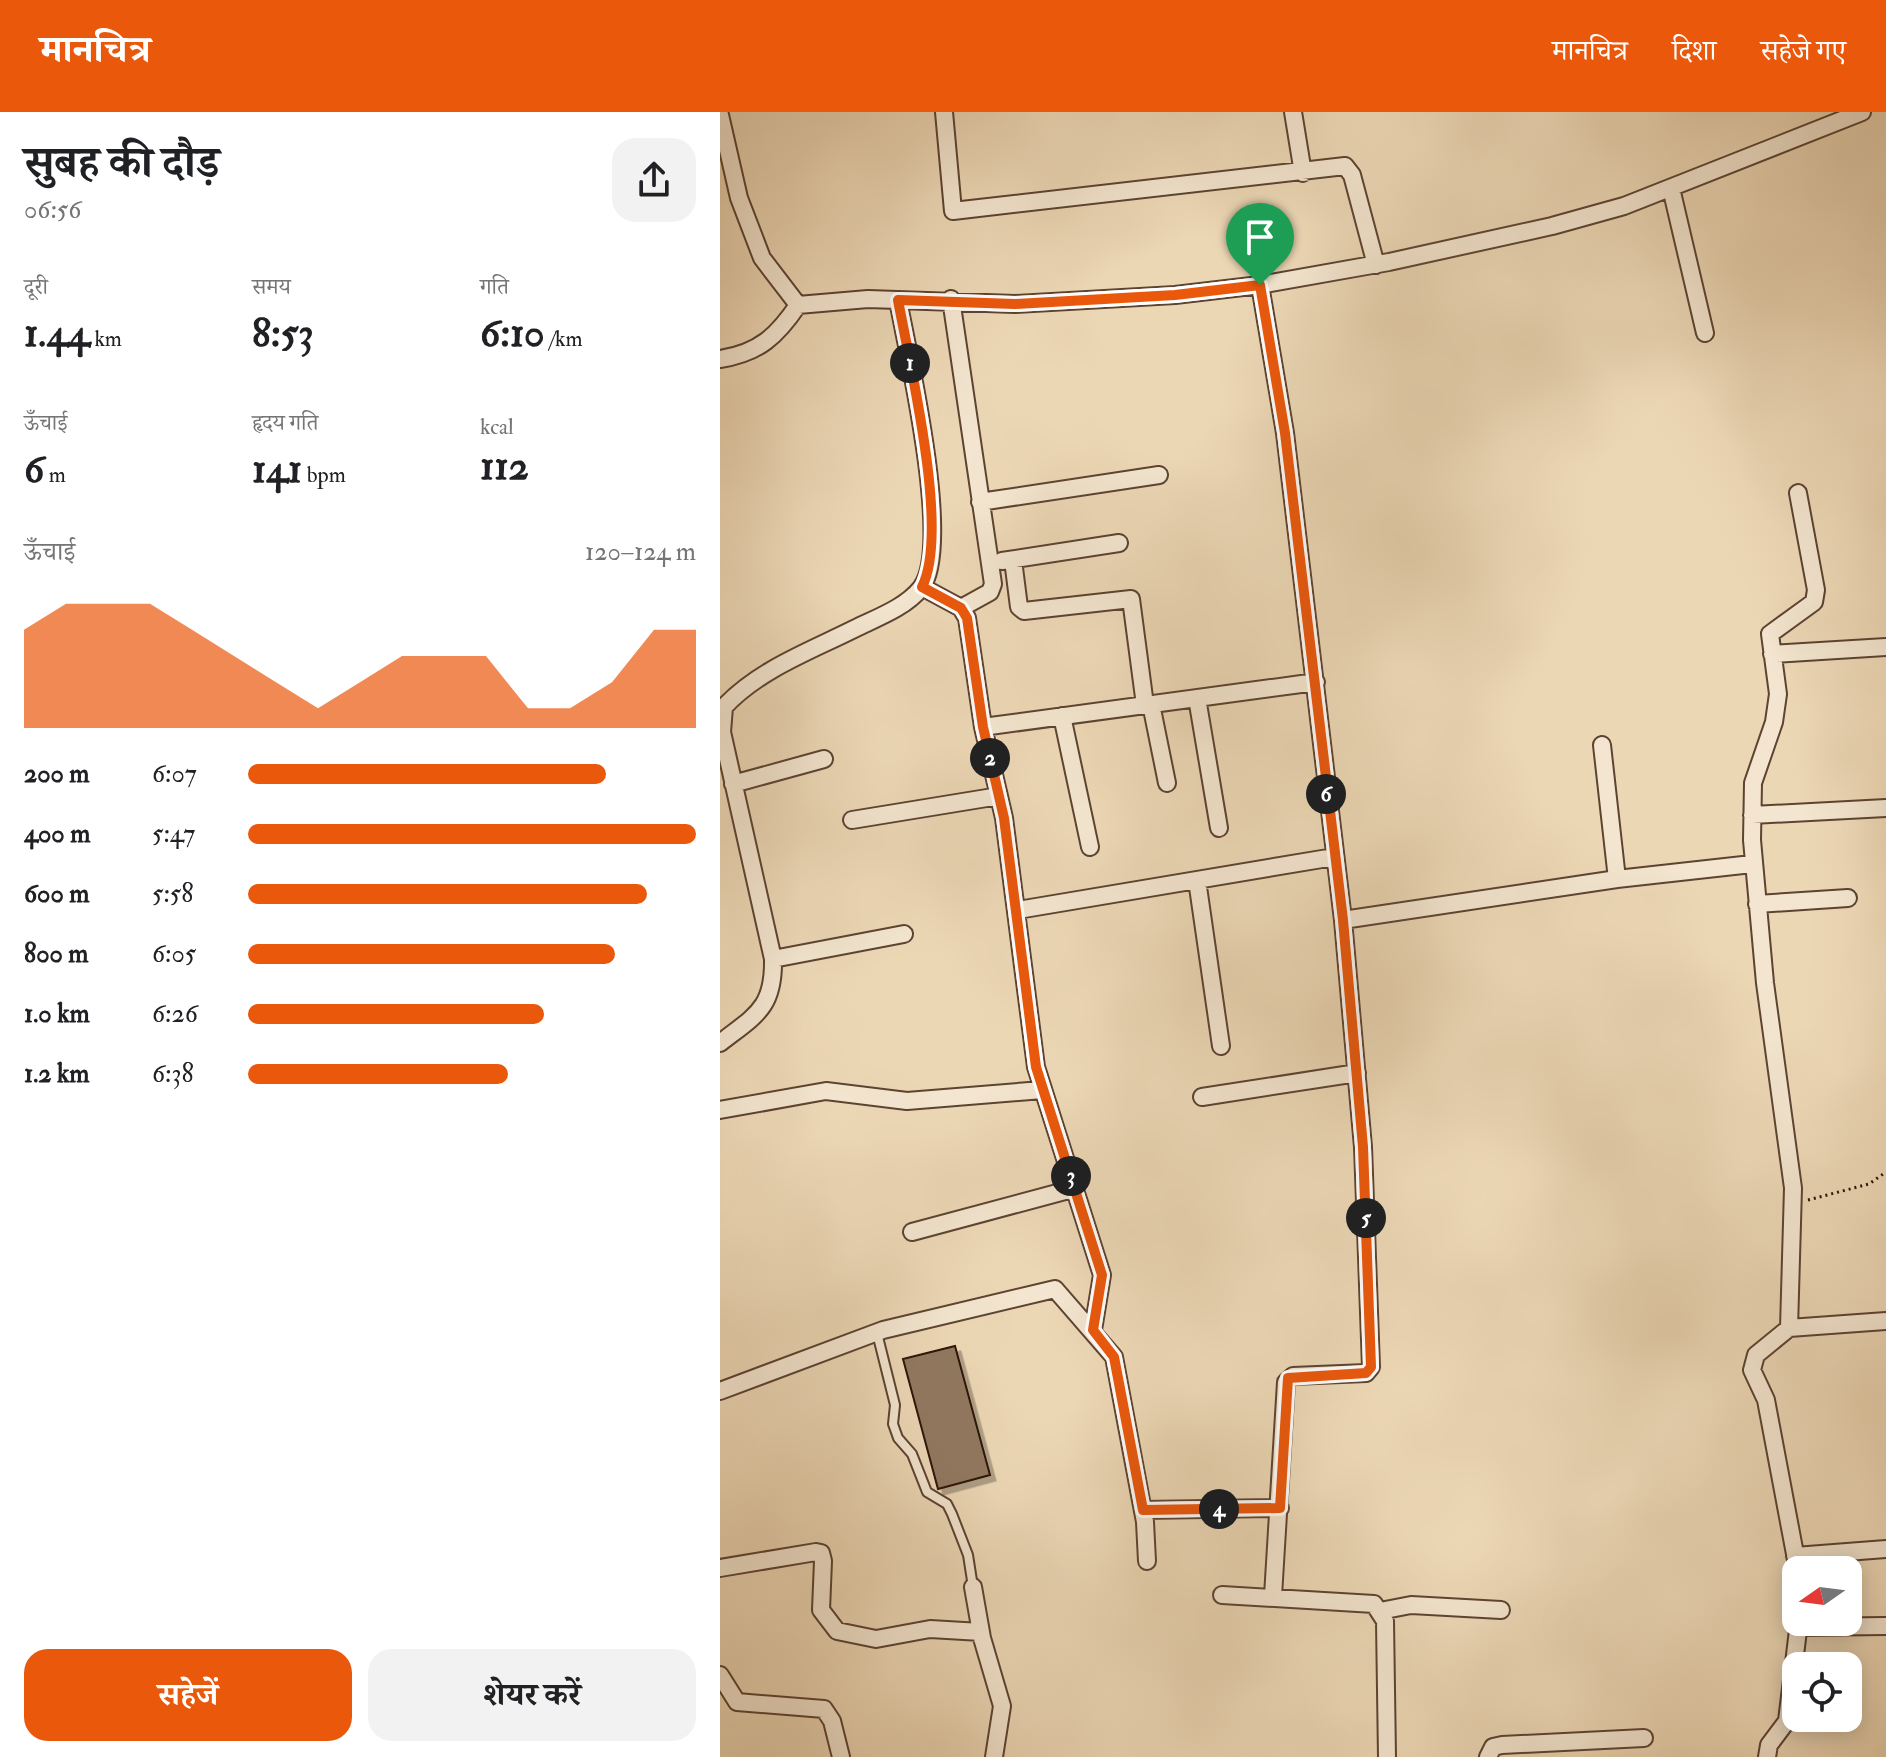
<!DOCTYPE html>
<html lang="hi">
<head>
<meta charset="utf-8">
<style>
	body { margin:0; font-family:"IM FELL Double Pica","Noto Serif Devanagari",serif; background:#f2f2f2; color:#202124; height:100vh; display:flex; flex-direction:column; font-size:30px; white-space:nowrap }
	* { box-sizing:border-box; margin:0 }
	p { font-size:26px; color:#757577 }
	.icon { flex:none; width:44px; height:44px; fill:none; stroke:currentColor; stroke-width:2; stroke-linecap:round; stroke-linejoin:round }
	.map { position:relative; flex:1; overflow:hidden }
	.details { display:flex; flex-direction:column; background:#fff; width:720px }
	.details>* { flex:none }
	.needle { width:52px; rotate:256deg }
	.fabs { position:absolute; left:1062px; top:1444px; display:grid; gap:16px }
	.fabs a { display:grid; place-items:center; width:80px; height:80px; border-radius:16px; background:#fff; box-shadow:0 4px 20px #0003; font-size:40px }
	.pin { position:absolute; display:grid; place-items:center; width:68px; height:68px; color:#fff; margin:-82px -34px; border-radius:50% 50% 50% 0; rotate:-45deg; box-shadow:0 0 8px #0007 }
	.pin .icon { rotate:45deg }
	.km { position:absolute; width:40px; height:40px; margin:-20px; border-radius:50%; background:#222; color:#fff; font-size:22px; line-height:40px; text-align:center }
	.round { display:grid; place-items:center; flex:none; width:84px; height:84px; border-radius:24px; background:#f2f2f2 }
	.overview { display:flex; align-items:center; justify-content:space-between; height:136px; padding:0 24px }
	h1 { font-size:44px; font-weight:700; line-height:60px }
	.figures { display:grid; grid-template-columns:repeat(3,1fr); gap:12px; height:136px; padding:8px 24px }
	.figures div { display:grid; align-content:center }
	.figures b { font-size:40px; font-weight:700 }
	.figures small { font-size:22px; font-weight:400 }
	.figures p { font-size:22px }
	.chart { height:224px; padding:16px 24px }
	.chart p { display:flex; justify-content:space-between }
	.chart svg { width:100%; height:144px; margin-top:8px; fill:#ea580c; opacity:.7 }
	.cta { display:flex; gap:16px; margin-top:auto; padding:16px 24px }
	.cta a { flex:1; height:92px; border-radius:24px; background:#ea580c; color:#fff; font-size:32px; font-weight:700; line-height:92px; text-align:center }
	.cta a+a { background:#f2f2f2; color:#202124 }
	ul { padding:0 24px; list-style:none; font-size:26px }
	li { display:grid; grid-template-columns:128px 96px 1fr; align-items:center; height:60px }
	li i { height:20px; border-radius:10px; background:#ea580c }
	header { display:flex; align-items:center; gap:48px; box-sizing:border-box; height:112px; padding:0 40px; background:#ea580c; color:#fff }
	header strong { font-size:38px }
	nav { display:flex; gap:44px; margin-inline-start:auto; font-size:28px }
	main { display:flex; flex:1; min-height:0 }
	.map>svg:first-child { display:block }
	.building { fill:#907861; stroke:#2c1207; stroke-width:2; filter:url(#shadow) }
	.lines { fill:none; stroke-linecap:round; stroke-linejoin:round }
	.service-casing { stroke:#5c4332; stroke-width:12 }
	.minor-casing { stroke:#5c4332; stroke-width:20 }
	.path { stroke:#2c1207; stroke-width:3; stroke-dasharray:2 4; stroke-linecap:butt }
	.service { stroke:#f3e5cf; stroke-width:8 }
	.minor { stroke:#f3e5cf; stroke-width:16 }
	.route-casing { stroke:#fff; stroke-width:16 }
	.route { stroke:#ea580c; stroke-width:10 }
</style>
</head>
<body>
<header>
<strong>मानचित्र</strong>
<nav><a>मानचित्र</a><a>दिशा</a><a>सहेजे गए</a></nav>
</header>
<main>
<section class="details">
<div class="overview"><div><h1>सुबह की दौड़</h1><p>06:56</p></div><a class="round"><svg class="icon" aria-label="share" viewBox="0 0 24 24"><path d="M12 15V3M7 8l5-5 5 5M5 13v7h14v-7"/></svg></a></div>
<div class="figures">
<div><p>दूरी</p><b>1.44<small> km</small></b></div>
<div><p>समय</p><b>8:53</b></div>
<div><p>गति</p><b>6:10<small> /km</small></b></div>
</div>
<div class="figures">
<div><p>ऊँचाई</p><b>6<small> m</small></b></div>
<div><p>हृदय गति</p><b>141<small> bpm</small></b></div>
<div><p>kcal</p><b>112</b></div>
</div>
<div class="chart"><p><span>ऊँचाई</span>120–124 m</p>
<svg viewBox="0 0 160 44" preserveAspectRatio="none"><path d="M0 44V14L10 6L20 6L30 6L40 14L50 22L60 30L70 38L80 30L90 22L100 22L110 22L120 38L130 38L140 30L150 14L160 14V44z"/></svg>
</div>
<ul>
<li><b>200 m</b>6:07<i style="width:80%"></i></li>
<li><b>400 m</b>5:47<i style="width:100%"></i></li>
<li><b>600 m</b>5:58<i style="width:89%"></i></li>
<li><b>800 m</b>6:05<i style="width:82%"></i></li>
<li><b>1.0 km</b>6:26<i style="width:66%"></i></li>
<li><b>1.2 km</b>6:38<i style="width:58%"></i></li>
</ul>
<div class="cta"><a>सहेजें</a><a>शेयर करें</a></div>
</section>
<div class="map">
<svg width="1166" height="1645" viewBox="0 0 1166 1645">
	<defs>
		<filter id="shadow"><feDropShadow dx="5.5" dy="5.5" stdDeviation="0" flood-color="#0004"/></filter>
	</defs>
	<rect width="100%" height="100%" fill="#ecd7b5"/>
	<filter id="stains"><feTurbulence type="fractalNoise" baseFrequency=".0025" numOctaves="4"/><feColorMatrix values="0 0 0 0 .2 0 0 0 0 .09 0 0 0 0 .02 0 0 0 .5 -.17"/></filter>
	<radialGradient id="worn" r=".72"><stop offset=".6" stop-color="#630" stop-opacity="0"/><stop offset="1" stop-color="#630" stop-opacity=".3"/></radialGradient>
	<!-- building -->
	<path class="building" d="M 235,1234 L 270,1363 L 218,1377 L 183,1247 Z"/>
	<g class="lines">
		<!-- service casing -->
		<g class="service-casing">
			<path id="service" d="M 157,1221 L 175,1293 L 173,1312 L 178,1326 L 192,1342 L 207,1380 L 227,1392 L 232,1402 L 248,1443 L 253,1475"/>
		</g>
		<!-- minor casing -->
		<g class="minor-casing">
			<path id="minor" d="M 224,0 L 233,99 L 625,54 L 632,63 L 656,153
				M 573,0 L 583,61
				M 0,3 L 19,86 L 42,146 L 78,193
				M 951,76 L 985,221
				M 540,173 L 565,321 L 623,808 L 643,1035 L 651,1255 L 646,1261 L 573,1264 L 566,1270 L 553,1484
				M 231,187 L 273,472 L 270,480 L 241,496
				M 0,247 C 39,241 57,224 78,193 L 148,187 L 295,192 L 455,183 L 540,173 L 669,150 L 832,114 L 904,94 L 1142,0
				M 260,390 L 439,363
				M 293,448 L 299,495 L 304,499 L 411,487 L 425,593
				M 282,449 L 399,431
				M 202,475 L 241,496 L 247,506 L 263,615 L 284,706 L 316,955 L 382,1163 L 373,1218
				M 1052,542 L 1166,535
				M 477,586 L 499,716
				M 431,592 L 447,671
				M 342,604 L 370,735
				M 263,615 L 596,570
				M 882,633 L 897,767
				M 13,672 L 104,647
				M 1032,703 L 1166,696
				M 132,708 L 279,684
				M 477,768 L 501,934
				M 1037,792 L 1128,786
				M 298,798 L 614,745
				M 623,808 L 897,767 L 1032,752
				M 53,847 L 184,822
				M 0,931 C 36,903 54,896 53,847 L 2,620 L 4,595 C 38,558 90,539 134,517 C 156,506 185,496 201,476 C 233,434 188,243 178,188
				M 482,985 L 637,961
				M 0,998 L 106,979 L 187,989 L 322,978
				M 192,1120 L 356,1076
				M 1069,1216 L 1166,1209
				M 0,1279 L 163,1218 L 335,1177 L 394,1245 L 425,1410 L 427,1449
				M 423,1398 L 560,1396
				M 1075,1444 L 1166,1437
				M 0,1456 L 96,1440 L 101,1441 L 103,1449 L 101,1498 L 117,1519 L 156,1527 L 210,1517 L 261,1520
				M 1078,1458 L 1046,1288 L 1032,1258 L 1036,1243 L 1069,1216 L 1073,1076 L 1045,871 L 1032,728 L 1033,671 L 1054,610 L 1058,582 L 1050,522 L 1094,490 L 1096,478 L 1078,381
				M 253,1475 L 262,1526 L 282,1594 L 274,1645
				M 502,1483 L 654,1492 L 665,1509 L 667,1645
				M 660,1499 L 691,1493 L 781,1498
				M 1079,1515 L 1166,1514
				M 0,1563 L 17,1590 L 104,1597 L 112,1609 L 121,1645
				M 768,1645 L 773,1635 L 782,1633 L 924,1626
				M 1047,1645 L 1049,1633 L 1067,1609 L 1079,1510"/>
		</g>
		<!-- path -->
		<path class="path" d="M 1088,1088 L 1149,1072 L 1166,1060"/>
		<!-- service -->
		<use href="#service" class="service"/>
		<!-- minor -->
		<use href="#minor" class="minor"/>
	</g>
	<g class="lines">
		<!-- route casing -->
		<g class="route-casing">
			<path id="route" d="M 540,173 L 565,321 L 623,808 L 643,1035 L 651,1255 L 646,1261 L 568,1266 L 560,1396 L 423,1398 L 394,1245 L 373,1218 L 382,1163 L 316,955 L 284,706 L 263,615 L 247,506 L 241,496 L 202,475 C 230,419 190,254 178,188 L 295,192 L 455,183 Z"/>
		</g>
		<!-- route -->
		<use href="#route" class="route"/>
	</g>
	<rect width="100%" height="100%" filter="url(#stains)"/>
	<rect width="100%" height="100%" fill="url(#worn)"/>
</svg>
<div class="fabs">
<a><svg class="needle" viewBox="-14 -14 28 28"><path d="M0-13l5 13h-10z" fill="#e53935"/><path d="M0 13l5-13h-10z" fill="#757577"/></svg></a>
<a><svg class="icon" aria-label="locate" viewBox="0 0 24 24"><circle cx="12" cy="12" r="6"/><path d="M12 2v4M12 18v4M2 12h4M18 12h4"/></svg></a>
</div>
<div class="pin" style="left:540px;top:173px;background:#1e9e55"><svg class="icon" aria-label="arrive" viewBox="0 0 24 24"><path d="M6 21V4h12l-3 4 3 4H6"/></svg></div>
<b class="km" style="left:190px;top:251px">1</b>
<b class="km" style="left:270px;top:646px">2</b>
<b class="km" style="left:351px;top:1064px">3</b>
<b class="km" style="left:499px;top:1397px">4</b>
<b class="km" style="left:646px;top:1106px">5</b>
<b class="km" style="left:606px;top:682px">6</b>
</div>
</main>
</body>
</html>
